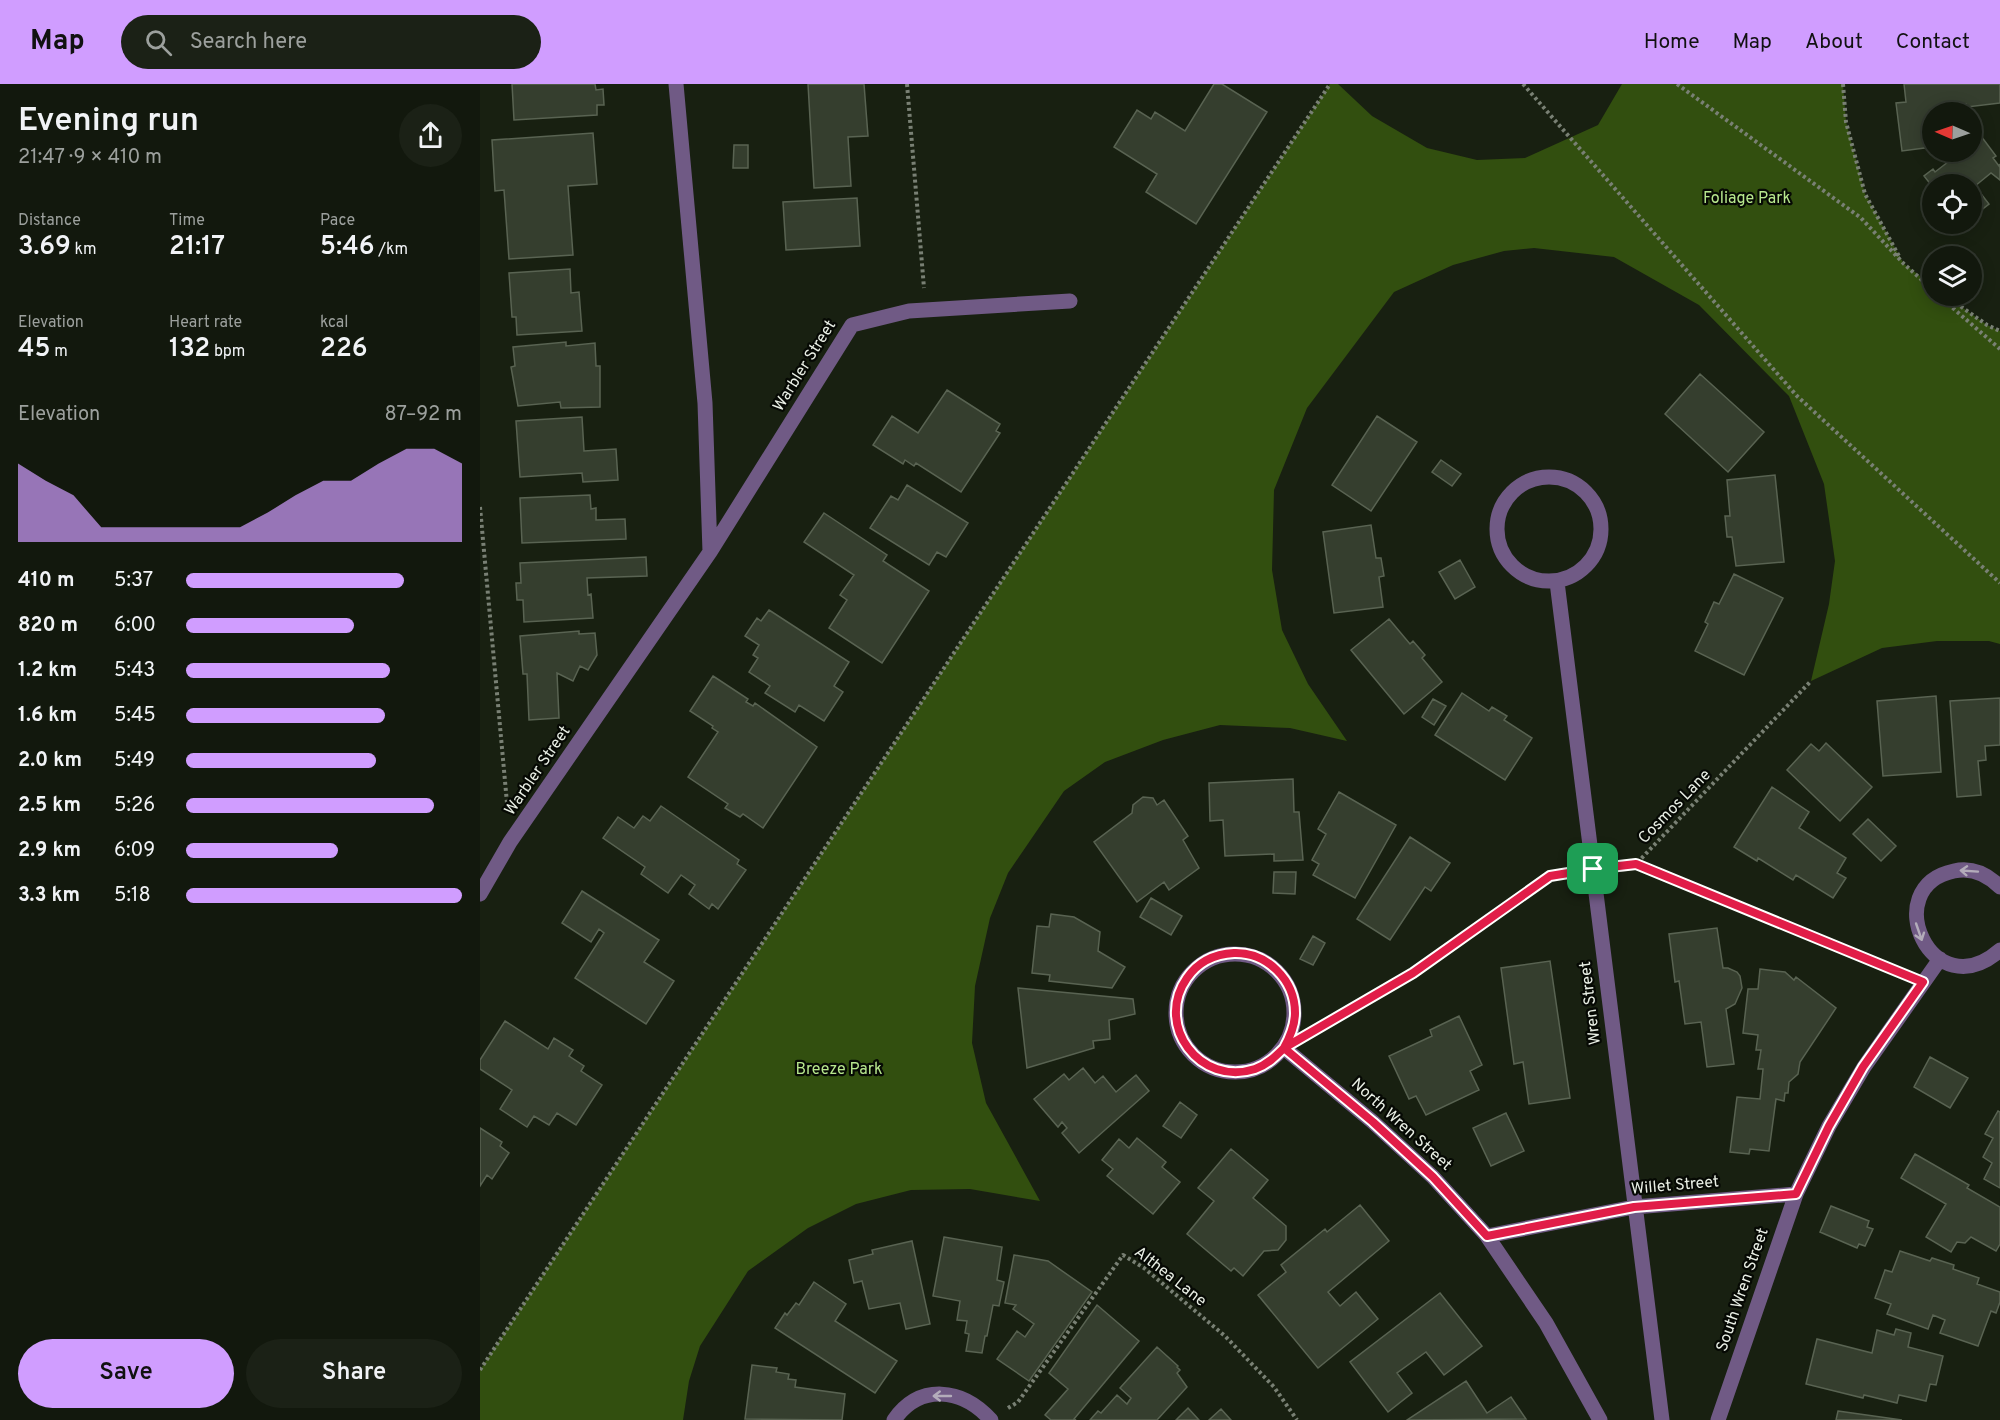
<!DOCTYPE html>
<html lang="en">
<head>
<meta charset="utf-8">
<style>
	body { margin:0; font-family:Overpass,sans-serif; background:#1b2116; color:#f1f3f6; height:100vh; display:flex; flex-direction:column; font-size:22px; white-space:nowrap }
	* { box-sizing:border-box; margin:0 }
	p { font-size:20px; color:#9ca09d }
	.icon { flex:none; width:33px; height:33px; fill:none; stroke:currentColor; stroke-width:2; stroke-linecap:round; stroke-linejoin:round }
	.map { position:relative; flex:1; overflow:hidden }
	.sheet { display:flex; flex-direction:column; background:#12180d; width:480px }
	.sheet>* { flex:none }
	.needle { width:39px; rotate:272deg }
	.tools { position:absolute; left:1442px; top:18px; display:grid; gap:12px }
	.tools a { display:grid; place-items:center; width:60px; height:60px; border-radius:50%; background:#12180d; box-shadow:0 3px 15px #0003,0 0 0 2px #31372e; font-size:30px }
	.pin { position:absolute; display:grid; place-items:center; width:51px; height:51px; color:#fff; margin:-26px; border-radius:12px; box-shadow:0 3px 9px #0006 }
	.round { display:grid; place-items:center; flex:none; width:63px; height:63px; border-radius:32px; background:#1b2116 }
	.overview { display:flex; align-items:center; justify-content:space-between; height:102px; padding:0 18px }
	h1 { font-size:33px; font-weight:600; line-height:45px }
	.figures { display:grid; grid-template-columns:repeat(3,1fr); gap:9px; height:102px; padding:6px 18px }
	.figures div { display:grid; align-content:center }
	.figures b { font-size:26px; font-weight:600 }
	.figures small { font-size:16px; font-weight:400 }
	.figures p { font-size:16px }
	.chart { height:168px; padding:12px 18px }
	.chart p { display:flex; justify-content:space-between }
	.chart svg { width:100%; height:108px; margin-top:6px; fill:#d09dff; opacity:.7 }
	.action { display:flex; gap:12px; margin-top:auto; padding:12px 18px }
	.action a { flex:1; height:69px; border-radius:36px; background:#d09dff; color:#111; font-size:24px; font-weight:600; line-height:69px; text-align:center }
	.action a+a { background:#1b2116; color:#f1f3f6 }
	ul { padding:0 18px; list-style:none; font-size:20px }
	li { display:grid; grid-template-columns:96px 72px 1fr; align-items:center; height:45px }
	li i { height:15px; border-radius:8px; background:#d09dff }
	header { display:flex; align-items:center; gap:36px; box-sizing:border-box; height:84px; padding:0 30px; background:#d09dff; color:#111 }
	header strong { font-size:28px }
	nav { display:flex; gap:33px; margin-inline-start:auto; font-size:21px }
	.search { width:420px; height:54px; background:#1b2116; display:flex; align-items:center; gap:15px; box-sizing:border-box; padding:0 21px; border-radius:33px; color:#9ca09d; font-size:22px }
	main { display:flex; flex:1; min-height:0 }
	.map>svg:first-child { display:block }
	.green { fill:#324f0f }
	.building { fill:#353e2e; stroke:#596352; stroke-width:1.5 }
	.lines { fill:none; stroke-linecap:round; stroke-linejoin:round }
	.path { stroke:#798074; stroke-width:4; stroke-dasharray:3 3; stroke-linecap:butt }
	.minor { stroke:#705a85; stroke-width:15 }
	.oneway { stroke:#b3acba }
	.route-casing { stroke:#fff; stroke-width:12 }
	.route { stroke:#e11d48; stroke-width:8 }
	.labels { text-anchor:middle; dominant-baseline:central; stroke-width:4.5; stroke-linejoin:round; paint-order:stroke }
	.park-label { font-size:16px; fill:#b8e88e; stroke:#060904 }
	.street-label { font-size:16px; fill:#e9efe5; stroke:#060904 }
</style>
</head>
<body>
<header>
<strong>Map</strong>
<div class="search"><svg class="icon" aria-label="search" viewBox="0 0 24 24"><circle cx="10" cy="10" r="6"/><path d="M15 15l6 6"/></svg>Search here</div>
<nav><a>Home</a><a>Map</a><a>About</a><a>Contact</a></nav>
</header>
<main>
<section class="sheet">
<div class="overview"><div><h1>Evening run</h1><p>21:47 · 9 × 410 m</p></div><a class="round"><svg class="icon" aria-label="share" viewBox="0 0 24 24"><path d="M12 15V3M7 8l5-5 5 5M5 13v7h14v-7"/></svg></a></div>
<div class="figures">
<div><p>Distance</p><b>3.69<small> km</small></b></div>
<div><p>Time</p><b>21:17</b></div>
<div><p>Pace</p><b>5:46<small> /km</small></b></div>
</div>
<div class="figures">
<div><p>Elevation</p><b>45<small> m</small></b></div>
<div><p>Heart rate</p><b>132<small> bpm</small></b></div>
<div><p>kcal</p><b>226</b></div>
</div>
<div class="chart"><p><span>Elevation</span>87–92 m</p>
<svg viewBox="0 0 160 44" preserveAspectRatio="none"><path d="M0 44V12L10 19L20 25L30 38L40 38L50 38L60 38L70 38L80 38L90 32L100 25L110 19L120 19L130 12L140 6L150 6L160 12V44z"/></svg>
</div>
<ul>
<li><b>410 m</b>5:37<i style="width:79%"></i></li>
<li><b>820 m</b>6:00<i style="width:61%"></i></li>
<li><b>1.2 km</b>5:43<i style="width:74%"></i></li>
<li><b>1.6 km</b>5:45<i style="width:72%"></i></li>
<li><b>2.0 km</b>5:49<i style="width:69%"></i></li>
<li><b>2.5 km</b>5:26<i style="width:90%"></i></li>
<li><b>2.9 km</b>6:09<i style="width:55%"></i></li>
<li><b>3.3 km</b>5:18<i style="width:100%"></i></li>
</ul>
<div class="action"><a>Save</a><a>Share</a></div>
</section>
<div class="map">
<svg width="1520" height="1336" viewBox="0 0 1520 1336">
	<rect width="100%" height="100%" fill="#182011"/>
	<!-- green -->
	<path class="green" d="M 850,0 L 858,0 L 892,32 L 947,64 L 997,76 L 1045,74 L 1118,41 L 1142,0 L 1363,0 L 1366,38 L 1385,110 L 1424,180 L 1452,201 L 1452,212 L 1466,212 L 1507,241 L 1520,247 L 1520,560 L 1509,557 L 1457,557 L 1402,564 L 1331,597 L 1349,520 L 1355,477 L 1344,400 L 1309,312 L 1219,221 L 1134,173 L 1054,164 L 1024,167 L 973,181 L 914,208 L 827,324 L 794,406 L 792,486 L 802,546 L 828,600 L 867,657 L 810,644 L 740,641 L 683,656 L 625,678 L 584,707 L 528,789 L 510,834 L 495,902 L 492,959 L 506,1019 L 560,1117 L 490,1105 L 431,1106 L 376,1120 L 328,1144 L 268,1187 L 220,1262 L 209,1297 L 203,1336 L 0,1336 L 0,1286 Z"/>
	<!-- building -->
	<path class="building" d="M 32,0 L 115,0 L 116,6 L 123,5 L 124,21 L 117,21 L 117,31 L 34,36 Z
		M 328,0 L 384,0 L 388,52 L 368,53 L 371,102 L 334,104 Z
		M 734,0 L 742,0 L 787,28 L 716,140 L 666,108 L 677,90 L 634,63 L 657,26 L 671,35 L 675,28 L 705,47 Z
		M 1424,0 L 1520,0 L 1520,19 L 1487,23 L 1486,20 L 1462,23 L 1462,28 L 1452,28 L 1452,63 L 1422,67 L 1416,19 L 1426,18 Z
		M 113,49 L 117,100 L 88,102 L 93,171 L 29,175 L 24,106 L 15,107 L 12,56 Z
		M 1501,52 L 1516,72 L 1513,74 L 1519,82 L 1520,80 L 1520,96 L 1511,89 L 1495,102 L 1509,120 L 1491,134 L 1491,100 L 1452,100 L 1452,102 L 1444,92 L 1453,85 L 1455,88 L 1481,68 L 1491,68 L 1491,60 Z
		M 254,61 L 268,61 L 268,84 L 253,84 Z
		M 377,114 L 380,162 L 306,166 L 303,118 Z
		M 90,185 L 91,209 L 99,208 L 102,247 L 37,251 L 36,233 L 32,233 L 29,189 Z
		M 86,258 L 86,262 L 115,259 L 116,282 L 120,282 L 120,323 L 81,324 L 80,318 L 38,322 L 31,283 L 35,282 L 33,263 Z
		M 1220,290 L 1284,348 L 1248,388 L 1185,330 Z
		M 467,306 L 520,340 L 516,347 L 520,349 L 481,408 L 436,379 L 434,382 L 425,376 L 423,380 L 393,361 L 412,332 L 438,349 Z
		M 897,332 L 937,358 L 891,427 L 852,401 Z
		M 102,333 L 104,367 L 136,365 L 138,396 L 103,398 L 102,389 L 40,393 L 36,337 Z
		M 961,376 L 981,390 L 972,402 L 952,388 Z
		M 1295,391 L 1304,478 L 1256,482 L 1252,453 L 1247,453 L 1245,432 L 1250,432 L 1247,396 Z
		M 427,401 L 488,439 L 466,473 L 457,468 L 449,481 L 390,444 L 411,412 L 418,416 Z
		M 110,411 L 111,425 L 116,424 L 116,436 L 145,435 L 146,455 L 42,459 L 40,414 Z
		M 344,429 L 407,471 L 403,477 L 449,507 L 402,579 L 349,544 L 367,516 L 360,511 L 374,491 L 324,458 Z
		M 891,441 L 896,474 L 901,474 L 904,492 L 899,493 L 903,523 L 854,529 L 843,448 Z
		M 166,473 L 167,492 L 107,494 L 108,511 L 111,510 L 113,534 L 44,538 L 43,516 L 37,516 L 36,499 L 41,499 L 40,479 Z
		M 980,476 L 995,503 L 975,515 L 959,488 Z
		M 1254,490 L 1303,514 L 1264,591 L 1215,567 L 1228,540 L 1225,538 L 1234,518 L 1239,520 Z
		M 289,526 L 369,578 L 354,602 L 363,608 L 344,637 L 319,621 L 315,628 L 285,609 L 290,602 L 269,588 L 278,574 L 273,571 L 279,561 L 265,552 L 277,534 L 281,537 Z
		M 909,535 L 930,560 L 933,557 L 945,571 L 942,574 L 962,598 L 924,630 L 871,566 Z
		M 99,547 L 99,550 L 115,549 L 117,571 L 108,586 L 100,582 L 93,597 L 77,589 L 79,634 L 49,636 L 47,590 L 43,590 L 40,552 Z
		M 233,592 L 268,615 L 266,618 L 273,622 L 275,619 L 337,663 L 283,744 L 263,730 L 260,733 L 245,724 L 248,720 L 208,693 L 238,648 L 232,644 L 233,642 L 210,627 Z
		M 982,609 L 1009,627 L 1012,623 L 1027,632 L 1024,636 L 1052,654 L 1025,696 L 955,651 Z
		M 1456,612 L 1461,688 L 1403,692 L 1397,617 Z
		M 1520,614 L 1520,661 L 1505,662 L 1506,676 L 1498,677 L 1501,711 L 1477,713 L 1470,617 Z
		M 953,615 L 966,622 L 954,641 L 942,633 Z
		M 1346,659 L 1392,703 L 1360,737 L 1307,686 L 1331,660 L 1339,667 Z
		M 813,695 L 814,728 L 819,728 L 823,776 L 794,777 L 794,770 L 745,772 L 743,736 L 730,737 L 729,699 Z
		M 1292,703 L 1329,728 L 1319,744 L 1366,774 L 1357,789 L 1366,794 L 1353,814 L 1316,791 L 1313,796 L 1278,774 L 1277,777 L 1254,763 Z
		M 859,708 L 916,741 L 875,814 L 833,791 L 839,780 L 832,776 L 846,750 L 838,745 Z
		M 663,713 L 673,714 L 677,721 L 684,716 L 708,752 L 703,756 L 719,784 L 689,806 L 684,798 L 657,818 L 614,758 L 652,729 L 653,721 Z
		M 181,722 L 259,776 L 257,780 L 266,786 L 238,825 L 232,820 L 229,825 L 209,810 L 215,801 L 201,791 L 188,809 L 161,790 L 165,783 L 123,754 L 138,733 L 154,744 L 163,732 L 170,737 Z
		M 1388,735 L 1416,762 L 1401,777 L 1373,750 Z
		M 930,753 L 970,779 L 951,807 L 945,803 L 910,856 L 877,835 Z
		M 794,788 L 816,788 L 815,810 L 793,809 Z
		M 102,807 L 179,856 L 164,878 L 194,897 L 166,940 L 95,894 L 124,849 L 119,845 L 111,858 L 82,839 Z
		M 671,814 L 702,832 L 691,851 L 660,833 Z
		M 571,830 L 594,833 L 620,848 L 618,867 L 645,883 L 632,904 L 569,897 L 570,891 L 552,889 L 557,842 L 569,843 Z
		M 1237,844 L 1243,884 L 1248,884 L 1257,888 L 1260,892 L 1262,904 L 1255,920 L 1246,925 L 1254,980 L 1227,983 L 1221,938 L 1205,940 L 1199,897 L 1195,898 L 1189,850 Z
		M 833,852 L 845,859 L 833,881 L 820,875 Z
		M 1070,877 L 1090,1014 L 1049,1020 L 1043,978 L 1034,980 L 1021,884 Z
		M 1280,885 L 1305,888 L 1314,896 L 1316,893 L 1356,924 L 1320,978 L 1318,990 L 1309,998 L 1308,1009 L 1305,1009 L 1304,1017 L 1296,1015 L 1289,1067 L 1270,1065 L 1269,1070 L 1250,1068 L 1257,1013 L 1280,1015 L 1283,985 L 1278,985 L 1281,966 L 1276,966 L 1278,951 L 1263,949 L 1268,905 L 1278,905 Z
		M 538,904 L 653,915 L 655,930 L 629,936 L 630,955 L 613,957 L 614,964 L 547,984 Z
		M 979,932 L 1002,981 L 990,987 L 999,1006 L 946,1031 L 936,1012 L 929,1015 L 909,972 L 952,952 L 950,946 Z
		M 25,937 L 68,965 L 74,954 L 93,966 L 89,972 L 104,982 L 101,987 L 122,1001 L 96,1041 L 77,1029 L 69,1041 L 54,1032 L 47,1043 L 20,1025 L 32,1006 L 0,985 L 0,976 Z
		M 1450,973 L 1488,994 L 1470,1024 L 1434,1003 Z
		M 603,984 L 615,999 L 623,992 L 636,1008 L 656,991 L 669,1007 L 599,1069 L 582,1049 L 587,1044 L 582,1038 L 578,1043 L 554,1015 L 584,990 L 589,996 Z
		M 700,1018 L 717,1031 L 701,1054 L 683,1042 Z
		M 1518,1027 L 1520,1028 L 1520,1104 L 1504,1095 L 1512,1079 L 1503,1073 L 1513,1054 L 1505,1050 Z
		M 1026,1029 L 1044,1067 L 1011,1082 L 993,1044 Z
		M 0,1044 L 22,1058 L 20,1062 L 29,1069 L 12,1095 L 7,1091 L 0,1102 Z
		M 657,1054 L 686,1078 L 682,1083 L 700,1098 L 673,1130 L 627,1092 L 633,1085 L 622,1076 L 639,1055 L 649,1064 Z
		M 751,1065 L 788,1096 L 773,1114 L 806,1142 L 806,1156 L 798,1166 L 784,1167 L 763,1192 L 754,1184 L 751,1187 L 707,1150 L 734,1117 L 718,1104 Z
		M 1435,1070 L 1489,1101 L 1487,1104 L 1520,1123 L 1520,1160 L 1516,1167 L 1491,1153 L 1485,1159 L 1477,1158 L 1471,1168 L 1446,1153 L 1466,1120 L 1421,1094 Z
		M 880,1121 L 909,1157 L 848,1208 L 860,1222 L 876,1208 L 898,1235 L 838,1284 L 778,1211 L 806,1188 L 801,1181 L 845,1145 L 847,1148 Z
		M 1351,1122 L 1389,1137 L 1387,1143 L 1393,1145 L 1385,1162 L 1379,1160 L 1377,1164 L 1340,1148 Z
		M 464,1153 L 522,1163 L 517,1196 L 524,1198 L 519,1222 L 513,1221 L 507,1252 L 505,1252 L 502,1269 L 486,1267 L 489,1250 L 485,1249 L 487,1237 L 477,1236 L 480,1217 L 453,1212 Z
		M 432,1157 L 450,1240 L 426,1245 L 420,1219 L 389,1225 L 382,1197 L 374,1199 L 369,1176 L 393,1170 L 392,1166 Z
		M 1420,1167 L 1450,1177 L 1452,1174 L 1474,1181 L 1473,1185 L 1499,1194 L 1497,1200 L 1520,1208 L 1520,1218 L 1516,1229 L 1511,1227 L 1498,1262 L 1460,1249 L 1465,1236 L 1453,1231 L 1448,1245 L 1407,1230 L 1411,1220 L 1395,1214 L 1405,1186 L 1412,1188 Z
		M 534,1171 L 568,1177 L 612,1208 L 549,1297 L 517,1275 L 537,1247 L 545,1253 L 554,1240 L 533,1225 L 536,1221 L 525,1219 Z
		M 334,1198 L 366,1220 L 355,1237 L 417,1277 L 395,1309 L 295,1244 L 305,1229 L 307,1231 L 316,1219 L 319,1221 Z
		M 960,1209 L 1002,1262 L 964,1291 L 946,1268 L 917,1289 L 932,1309 L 908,1328 L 870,1278 Z
		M 617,1221 L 659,1257 L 594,1335 L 596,1336 L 571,1336 L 565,1331 L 588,1305 L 569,1289 Z
		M 1416,1245 L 1431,1249 L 1428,1263 L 1463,1272 L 1456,1301 L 1450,1300 L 1446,1317 L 1419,1311 L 1417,1319 L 1384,1311 L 1383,1314 L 1326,1300 L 1337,1255 L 1392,1269 L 1397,1246 L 1414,1251 Z
		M 677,1263 L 698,1282 L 697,1283 L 700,1286 L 697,1289 L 707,1303 L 677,1336 L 610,1336 L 618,1327 L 621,1329 L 637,1311 L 647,1320 L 651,1314 L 640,1304 Z
		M 272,1281 L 297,1284 L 296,1288 L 309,1290 L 308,1295 L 316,1296 L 315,1303 L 365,1310 L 362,1336 L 265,1335 Z
		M 986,1297 L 1007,1329 L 1031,1313 L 1046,1335 L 927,1336 Z
		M 708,1324 L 719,1336 L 696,1336 Z
		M 741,1325 L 751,1336 L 729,1336 Z
		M 1358,1327 L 1422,1336 L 1356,1336 Z"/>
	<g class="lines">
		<!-- path -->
		<path class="path" d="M 427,0 L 444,204
			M 1043,0 L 1317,312 L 1520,499
			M 1197,0 L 1381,134 L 1424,180 L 1452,205
			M 1363,0 L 1366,38 L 1385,110 L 1420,174
			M 1443,194 L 1452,201
			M 1459,212 L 1520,265
			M 1466,212 L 1507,241 L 1520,247
			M 0,423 L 27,719
			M 1156,780 L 1422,889
			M 1134,782 L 1156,780 L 1331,597
			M 826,951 L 933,889 L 1070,792 L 1091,788
			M 0,1286 L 850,0
			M 528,1324 L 538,1318 L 643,1171 L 664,1184 L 745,1252 L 794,1303 L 817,1336"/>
		<!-- minor -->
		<path class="minor" d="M 196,0 L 225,319 L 230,468
			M1017 445a52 52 0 1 1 104 0a52 52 0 1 1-104 0Z
			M 1077,498 L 1182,1336
			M 1520,803 C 1507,790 1492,783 1474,787 C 1397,803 1452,926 1520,866
			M 0,810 L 30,758 L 230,468 L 372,241 L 429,227 L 590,217
			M696 929a59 59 0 1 1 118 0a59 59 0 1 1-118 0Z
			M 804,964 L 893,1038 L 953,1093 L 1007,1152 L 1066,1239 L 1120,1336
			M 1007,1152 L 1154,1123 L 1316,1110
			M 414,1336 C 440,1299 482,1304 511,1336
			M 1238,1336 L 1316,1110 L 1349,1042 L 1384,983 L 1460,875"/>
	</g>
	<!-- one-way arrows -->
	<defs><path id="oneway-shaft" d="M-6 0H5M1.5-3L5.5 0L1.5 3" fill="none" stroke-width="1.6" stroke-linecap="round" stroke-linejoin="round" transform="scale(1.5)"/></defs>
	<g class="oneway">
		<use href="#oneway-shaft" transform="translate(1489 787) rotate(-176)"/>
		<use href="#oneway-shaft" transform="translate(1439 848) rotate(71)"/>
		<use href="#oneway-shaft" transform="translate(462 1312) rotate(180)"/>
	</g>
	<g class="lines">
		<!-- route casing -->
		<g class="route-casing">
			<path id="route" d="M 1113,785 L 1070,792 L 933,889 L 804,964 C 810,953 815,942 815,929 C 815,896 787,868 754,869 C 735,870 718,878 707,894 C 674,941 720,1003 775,985 C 787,981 796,972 804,964 L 893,1038 L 953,1093 L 1007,1152 L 1154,1123 L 1316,1110 L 1349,1042 L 1383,983 L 1443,898 L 1156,780 L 1113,785"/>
		</g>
		<!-- route -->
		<use href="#route" class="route"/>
	</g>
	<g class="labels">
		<!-- park labels -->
		<g class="park-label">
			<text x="1267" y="115">Foliage Park</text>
			<text x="359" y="986">Breeze Park</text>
		</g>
		<!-- street labels -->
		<g class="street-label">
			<text transform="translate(325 282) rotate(-58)">Warbler Street</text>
			<text transform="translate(58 687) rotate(-56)">Warbler Street</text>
			<text transform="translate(1195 723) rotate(-46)">Cosmos Lane</text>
			<text transform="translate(1111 919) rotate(-97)">Wren Street</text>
			<text transform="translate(921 1041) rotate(42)">North Wren Street</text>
			<text transform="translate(1195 1102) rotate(-5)">Willet Street</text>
			<text transform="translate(690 1193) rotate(38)">Althea Lane</text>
			<text transform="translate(1263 1206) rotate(-71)">South Wren Street</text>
		</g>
	</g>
</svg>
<div class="tools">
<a><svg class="needle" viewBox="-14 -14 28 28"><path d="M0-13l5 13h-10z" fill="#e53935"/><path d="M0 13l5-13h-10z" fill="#9ca09d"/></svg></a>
<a><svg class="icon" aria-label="locate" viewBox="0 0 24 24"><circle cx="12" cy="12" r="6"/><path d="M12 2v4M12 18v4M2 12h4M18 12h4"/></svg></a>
<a><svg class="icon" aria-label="layers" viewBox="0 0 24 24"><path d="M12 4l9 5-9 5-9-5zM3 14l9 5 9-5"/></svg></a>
</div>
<div class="pin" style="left:1113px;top:785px;background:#1e9e55"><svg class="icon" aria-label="arrive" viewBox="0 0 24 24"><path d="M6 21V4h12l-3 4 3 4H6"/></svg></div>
</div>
</main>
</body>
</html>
